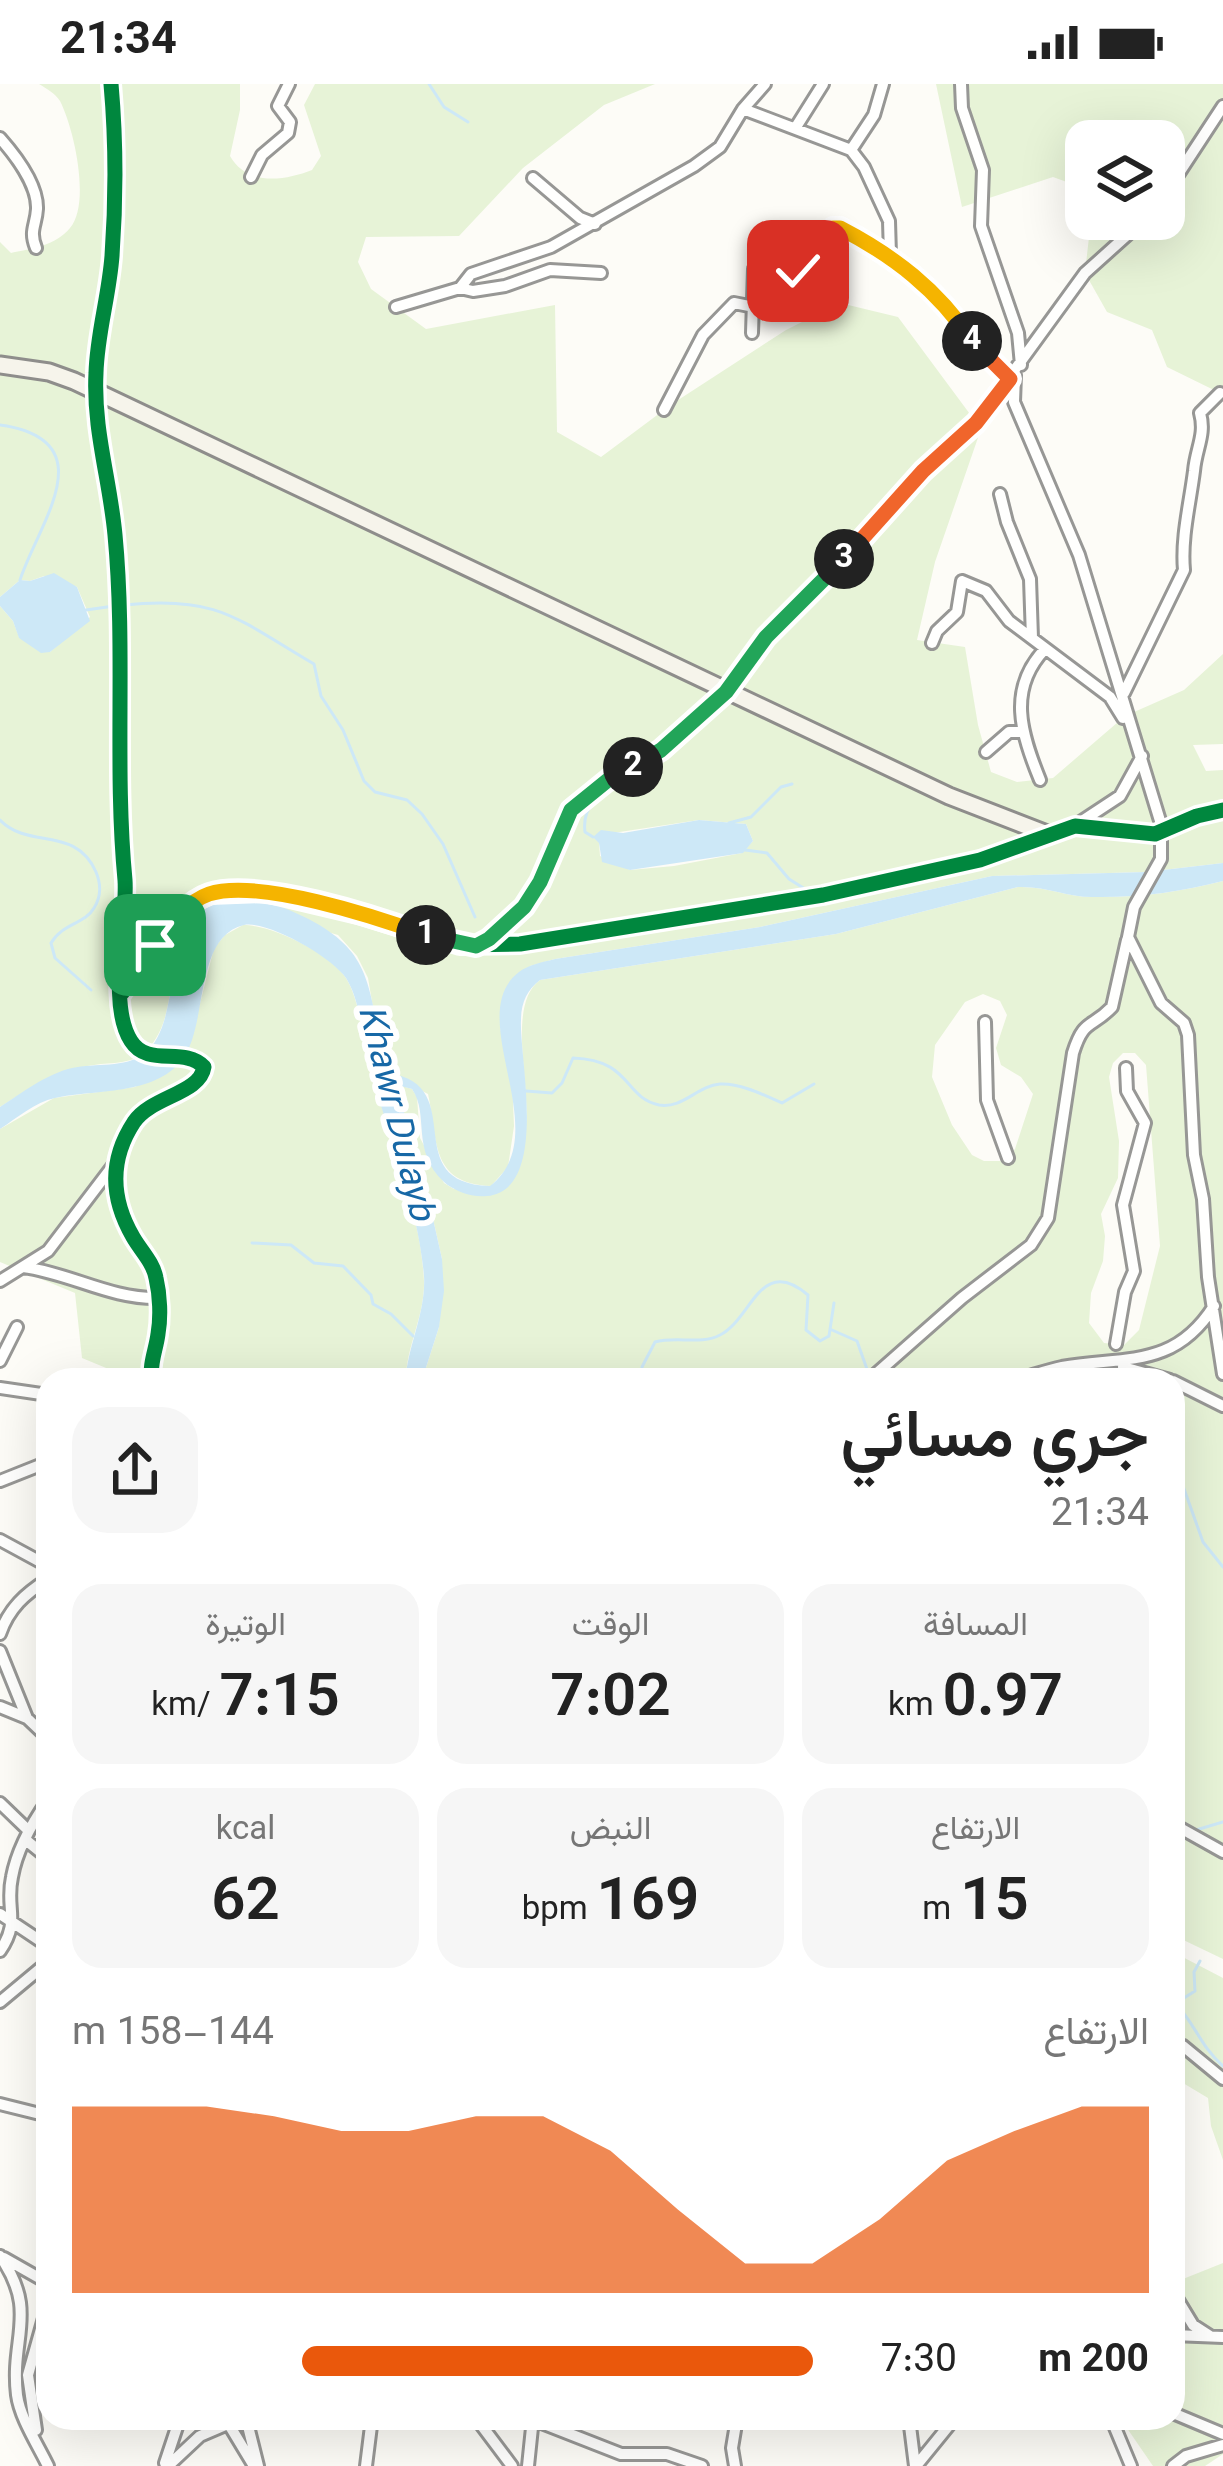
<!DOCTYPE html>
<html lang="ar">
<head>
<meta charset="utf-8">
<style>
	body { margin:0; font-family:Georgia,Vazirmatn,serif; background:#f6f6f6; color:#222; direction:rtl; height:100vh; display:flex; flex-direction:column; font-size:45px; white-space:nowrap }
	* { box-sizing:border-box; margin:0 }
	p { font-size:39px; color:#767676 }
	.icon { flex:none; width:66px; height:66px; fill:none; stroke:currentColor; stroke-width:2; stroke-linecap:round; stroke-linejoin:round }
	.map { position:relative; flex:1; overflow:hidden; direction:ltr }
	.drawer { position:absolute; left:36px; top:1284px; width:1149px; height:1062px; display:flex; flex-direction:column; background:#fff; border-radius:36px; box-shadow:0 12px 48px #0002; direction:rtl }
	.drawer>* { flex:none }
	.fabs { position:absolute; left:1065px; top:36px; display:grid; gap:24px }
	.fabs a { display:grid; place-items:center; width:120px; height:120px; border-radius:24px; background:#fff; box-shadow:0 12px 48px #0002; font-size:60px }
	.pin { position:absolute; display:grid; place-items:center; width:102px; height:102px; color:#fff; margin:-51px; border-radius:24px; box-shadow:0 6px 18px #0006 }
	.km { position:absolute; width:60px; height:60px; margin:-30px; border-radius:50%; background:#222; color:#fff; font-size:33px; line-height:60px; text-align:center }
	.round { display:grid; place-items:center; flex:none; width:126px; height:126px; border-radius:36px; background:#f6f6f6 }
	.headline { display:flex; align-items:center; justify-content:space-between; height:204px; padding:0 36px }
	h1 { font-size:66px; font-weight:600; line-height:90px }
	.stats { display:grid; grid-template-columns:repeat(3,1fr); gap:18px; height:204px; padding:12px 36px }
	.stats div { display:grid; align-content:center; border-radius:30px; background:#f6f6f6; text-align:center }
	.stats b { font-size:60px; font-weight:600 }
	.stats small { font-size:33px; font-weight:400 }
	.stats p { font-size:33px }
	.chart { height:336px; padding:24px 36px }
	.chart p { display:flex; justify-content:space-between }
	.chart svg { width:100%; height:216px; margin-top:12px; fill:#ea580c; opacity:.7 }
	ul { padding:0 36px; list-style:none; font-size:39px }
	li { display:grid; grid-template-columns:192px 144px 1fr; align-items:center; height:90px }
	li i { height:30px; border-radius:15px; background:#ea580c }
	.status { display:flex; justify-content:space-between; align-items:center; height:84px; padding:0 60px; background:#fff; direction:ltr }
	.status svg { height:33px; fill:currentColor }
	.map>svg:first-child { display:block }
	.green { fill:#e7f3d7; fill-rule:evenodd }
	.water { fill:#cde8f7 }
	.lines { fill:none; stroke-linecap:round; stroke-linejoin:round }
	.stream { stroke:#cde8f7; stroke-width:3 }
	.minor-casing { stroke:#979795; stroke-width:16 }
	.secondary-casing { stroke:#8e8d8b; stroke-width:21 }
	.minor { stroke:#fffffe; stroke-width:10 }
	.secondary { stroke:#f6f4eb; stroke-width:15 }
	.cycleway-casing { stroke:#fff; stroke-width:22 }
	.cycleway { stroke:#00873e; stroke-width:15 }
	.split-1-casing { stroke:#fff; stroke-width:24 }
	.split-2-casing { stroke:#fff; stroke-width:24 }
	.split-3-casing { stroke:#fff; stroke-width:24 }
	.split-4-casing { stroke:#fff; stroke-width:24 }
	.split-5-casing { stroke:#fff; stroke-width:24 }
	.split-1 { stroke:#f5b400; stroke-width:15 }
	.split-2 { stroke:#22a559; stroke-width:15 }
	.split-3 { stroke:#22a559; stroke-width:15 }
	.split-4 { stroke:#f0652b; stroke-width:15 }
	.split-5 { stroke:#f5b400; stroke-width:15 }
	.labels { text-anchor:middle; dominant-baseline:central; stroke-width:12; stroke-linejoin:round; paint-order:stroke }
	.water-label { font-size:36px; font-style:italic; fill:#1768a6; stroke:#fff }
</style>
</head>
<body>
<div class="status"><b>21:34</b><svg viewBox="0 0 49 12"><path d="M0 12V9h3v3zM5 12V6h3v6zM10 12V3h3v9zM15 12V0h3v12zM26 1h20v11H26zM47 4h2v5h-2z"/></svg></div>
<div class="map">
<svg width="1223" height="2382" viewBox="0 0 1223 2382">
	<rect width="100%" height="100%" fill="#fdfcf7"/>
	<!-- green -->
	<path class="green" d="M 39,0 L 240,0 L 240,26 L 230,72 C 247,102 284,97 312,86 L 321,72 L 304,21 L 315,0 L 655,0 L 604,21 L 523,84 L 459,152 L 366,153 L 358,178 L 371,205 L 426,245 L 555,221 L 557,348 L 601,373 L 672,320 L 786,246 L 840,219 L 898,233 L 981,345 L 935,478 L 917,556 L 965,563 L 978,641 L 991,688 L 1017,698 L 1053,694 L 1125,632 L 1184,606 L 1223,570 L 1223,660 L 1193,661 L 1206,687 L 1223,686 L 1223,779 L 1146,788 L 992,792 L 760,843 L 555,875 L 530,882 L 500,943 L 512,994 L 514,1042 L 508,1083 L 491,1102 C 429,1100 438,1054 428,1010 L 389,990 L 378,953 L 368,894 L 357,872 L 338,851 L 213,815 C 155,860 186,925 147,966 C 133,981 112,978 94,981 C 57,986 30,1004 0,1023 L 0,522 L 13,537 L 19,553 L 50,568 L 90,533 L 77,503 L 44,492 L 30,497 L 20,496 L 0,513 L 0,158 L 11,169 C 33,164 55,162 70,144 C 91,120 74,44 60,17 C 55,9 47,5 39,0 ZM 699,736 L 746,740 L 753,757 L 742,769 L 674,782 L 630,786 L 600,772 L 599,759 L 613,749 Z
		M 936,0 L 1223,0 L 1223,315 L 1220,309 L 1167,283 L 1152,246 L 1107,228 L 1085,189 L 1091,135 L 1164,135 L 1164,57 L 1086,57 L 1086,117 L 1075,101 L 1053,93 L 962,123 Z
		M 1223,797 L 1223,1875 L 1173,1851 L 1173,1296 L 422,1296 L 439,1243 L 442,1175 L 416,1059 L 392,999 L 412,1005 L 417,1013 L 420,1054 L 444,1099 L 454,1105 L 507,1102 C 514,1082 524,1060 526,1039 C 530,998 507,920 540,896 L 836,850 L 1018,803 C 1046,802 1067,813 1092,813 C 1136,814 1181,808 1223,797 ZM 983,910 L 1000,917 L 1007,931 L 996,964 L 1001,981 L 1021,993 L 1033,1010 L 1015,1065 L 1005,1077 L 984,1077 L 972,1071 L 952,1041 L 932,993 L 935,961 L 965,918 ZM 1123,969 L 1135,969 L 1146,981 L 1160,1162 L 1139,1246 L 1124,1261 L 1104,1259 L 1089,1239 L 1091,1209 L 1103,1177 L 1105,1152 L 1101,1130 L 1118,1094 L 1119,1057 L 1109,993 L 1113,979 Z
		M 243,841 C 272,841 330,869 346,894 C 361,919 362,955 370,983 C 388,1049 421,1128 424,1197 C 425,1232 406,1262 406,1296 L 135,1296 L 82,1274 L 75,1209 L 0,1178 L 0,1045 L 54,1014 L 135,1003 L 180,979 L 192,951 L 214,864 L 225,851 Z
		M 1173,1868 L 1223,1894 L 1223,2076 L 1211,2042 L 1208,2014 L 1173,1993 Z
		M 1223,2179 L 1223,2370 L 1205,2382 L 1153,2382 L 1120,2334 L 1173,2334 L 1173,2199 Z"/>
	<!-- water -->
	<path class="water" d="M 54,489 L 77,503 L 90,537 L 50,568 L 41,569 L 19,554 L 13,537 L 0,522 L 0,513 L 20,496 L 30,497 Z
		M 699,736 L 746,740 L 753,757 L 743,769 L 630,786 L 602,778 L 599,759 L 593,753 L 601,746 L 623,749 Z
		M 1223,779 L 1223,797 C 1181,808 1136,814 1092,813 C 1067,813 1046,802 1018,803 L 836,850 L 540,896 C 527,906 521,919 521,936 C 519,973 550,1106 487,1112 C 473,1114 454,1107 444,1098 C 410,1066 430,1031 412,1005 L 393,1000 L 416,1059 L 442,1175 L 444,1207 L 439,1243 L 422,1296 L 406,1296 L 406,1290 C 410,1257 426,1226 424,1192 C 418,1120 388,1051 369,981 C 362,954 361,918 346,894 C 333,874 268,836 244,841 C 193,853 209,941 182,976 C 154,1012 95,1005 55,1014 C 35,1018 17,1034 0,1045 L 0,1023 C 22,1009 46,990 72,984 C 95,979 125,984 144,970 C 197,929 140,766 284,824 C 383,864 363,903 389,989 C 471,1002 396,1099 490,1102 C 558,1050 461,932 519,888 C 528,881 543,878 555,875 L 760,843 L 992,792 L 1146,788 Z"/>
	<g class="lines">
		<!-- stream -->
		<path class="stream" d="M 429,0 L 444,23 L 468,38
			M 0,341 C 107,356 38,440 20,496
			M 124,521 C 218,511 237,535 314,580 L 321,612 L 343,646 L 364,697 L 375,708 L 407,716 L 422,730 L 443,760 L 475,833
			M 86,526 L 114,522
			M 0,736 C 29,766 75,741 96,788 C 101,800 101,813 94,824 C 85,840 63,839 51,859 L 55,874 L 91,906
			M 729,739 L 751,733 L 781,703 L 792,700
			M 593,753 L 585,748 C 581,720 604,706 625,692
			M 745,766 L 767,769 L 789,795 L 805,805
			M 526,1007 L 552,1009 L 562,999 L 573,974 C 632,976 623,1013 659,1021 C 683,1025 697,1002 720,1000 C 740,999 764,1011 782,1019 L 814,1000
			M 252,1159 L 291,1161 L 314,1179 L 343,1182 L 371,1211 L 373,1220 L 391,1230 L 413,1252
			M 832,1246 L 857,1257 L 868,1288
			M 643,1296 L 642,1283 L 655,1258 C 676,1252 701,1261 720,1251 C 752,1235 760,1170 808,1211 L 806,1246 L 820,1257 L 829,1252 L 834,1219
			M 1101,1296 L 1108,1293 L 1126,1296
			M 1173,1374 L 1203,1458 L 1223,1483
			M 1196,1746 L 1223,1738
			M 1176,1920 C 1195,1940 1201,1963 1223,1982
			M 1173,1921 L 1195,1907 L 1194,1888 L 1200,1877"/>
		<!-- minor casing -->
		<g class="minor-casing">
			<path id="minor" d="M 111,0 C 116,56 116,116 112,172 C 109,212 97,250 96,289 C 93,345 110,396 115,451 C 126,566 114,682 125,796 C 128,838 107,920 131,957 C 148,984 184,962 204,983 C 200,1010 152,1012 134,1038 C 109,1076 111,1115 133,1153 C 141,1167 153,1178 156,1194 C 160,1211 161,1233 158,1250 C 156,1266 149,1280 152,1296
				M 961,0 L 962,24 L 983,86 L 981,142 L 1018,249 L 1021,281
				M 743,25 L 851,66 L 864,83 L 889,137 L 890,171
				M 796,43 L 823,0
				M 0,54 C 15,71 38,101 37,125 C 36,142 29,146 36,164
				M 851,66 L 874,31 L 883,0
				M 251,93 L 262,71 L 288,49 L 290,38 L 278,22 L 289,0
				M 533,94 L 580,134 L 595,140
				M 1164,112 L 1223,22
				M 460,204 L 471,190 L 551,163 L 694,82 L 720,63 L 743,25 L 765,0
				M 396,223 L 460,204 L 473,207 L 505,202 L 550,186 L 601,189
				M 752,249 L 754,185 C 773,169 797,187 820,190 L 833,144 L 840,144 L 896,174 L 1010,295
				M 1015,291 L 1014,318 L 1079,471 L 1161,740 L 1161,775 L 1134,823 L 1128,853 L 1161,919 L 1184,939 L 1188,951 L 1194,1071 L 1203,1115 L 1208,1193 L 1223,1290
				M 664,326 L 703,251 L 734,219 L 754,223
				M 1000,410 L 1007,438 L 1030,495 L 1032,554
				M 932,559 L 937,547 L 957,528 L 962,497 L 986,507 L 1009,537 L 1110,613 L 1123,634
				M 1124,609 L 1184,486 C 1181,454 1190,419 1194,387 C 1196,364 1206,351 1200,329 L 1220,309
				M 986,668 L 1009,648 L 1023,648
				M 1040,696 C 1021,649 1007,605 1045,565
				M 1076,741 L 1120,712 L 1142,672
				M 479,861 L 509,839 L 523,823 L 540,798 L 571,726 L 608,696 L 661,666 L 726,608 L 766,553 L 820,501 L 923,387 L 976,339 L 1085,189 L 1145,135
				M 123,908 L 174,837 L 194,818 L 210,810 L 265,808 L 358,830 L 460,861 L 520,860 L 823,811 L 980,776 L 1075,742 L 1155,750 L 1197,732 L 1223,726
				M 985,938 L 987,1016 L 1008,1074
				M 23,1183 C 70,1189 110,1215 158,1214
				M 0,1197 L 48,1167 L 115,1079
				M 1116,1260 L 1125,1208 L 1134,1187 L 1123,1121 L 1145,1039 L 1127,1007 L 1126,984
				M 0,1277 L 17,1243
				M 1123,1283 L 1170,1296
				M 869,1296 L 962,1214 L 1031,1161 L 1048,1134 L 1073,969 C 1084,934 1091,945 1112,923 L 1127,856
				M 1016,1296 C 1031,1292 1047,1286 1062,1283 C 1125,1272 1174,1285 1214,1222
				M 1173,1297 L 1223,1322
				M 0,1304 L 48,1311
				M 0,1397 L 48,1378
				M 0,1456 L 48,1482
				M 0,1550 C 9,1524 25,1510 48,1495
				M 0,1567 L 27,1634 L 48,1654
				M 0,1623 L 27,1634
				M 48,1667 L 48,1673
				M 0,1719 L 29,1747
				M 1173,1740 L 1223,1768
				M 27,1757 L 48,1774
				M 0,1830 L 48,1862
				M 0,1867 C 21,1836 5,1825 12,1793 C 17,1765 32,1739 48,1716
				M 0,1918 L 48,1878
				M 1173,1959 L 1183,1962 L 1223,1995
				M 0,2020 L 48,2032
				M 0,2172 C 39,2228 10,2253 17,2311 C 20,2334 38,2361 48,2382
				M 4,2174 L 48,2199
				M 1173,2208 L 1193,2241 L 1210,2252
				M 1173,2251 L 1223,2253
				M 1173,2329 L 1223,2350
				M 225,2334 L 254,2382
				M 246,2334 L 258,2382
				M 476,2334 L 512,2382
				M 529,2334 L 621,2370 L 667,2370 L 702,2382
				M 909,2334 L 915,2382
				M 1111,2334 L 1131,2382
				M 36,2346 L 28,2291 L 48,2220
				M 165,2379 L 180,2334
				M 168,2382 L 200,2352 L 228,2340
				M 366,2382 L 372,2334
				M 528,2382 L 533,2334
				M 735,2382 L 732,2364 L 737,2334
				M 916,2382 L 955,2334
				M 1173,2382 L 1186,2372 L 1223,2361"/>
		</g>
		<!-- secondary casing -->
		<g class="secondary-casing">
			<path id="secondary" d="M 0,281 L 49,288 L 74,297 L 949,712 L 1047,750"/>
		</g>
		<!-- minor -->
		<use href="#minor" class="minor"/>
		<!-- secondary -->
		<use href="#secondary" class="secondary"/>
		<!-- cycleway casing -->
		<g class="cycleway-casing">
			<path id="cycleway" d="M 111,0 C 116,56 116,116 112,172 C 109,212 97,250 96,289 C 93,345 110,396 115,451 C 126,566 114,682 125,796 C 128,838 107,920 131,957 C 148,984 184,962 204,983 C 200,1010 152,1012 134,1038 C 109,1076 111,1115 133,1153 C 141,1167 153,1178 156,1194 C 160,1211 161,1233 158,1250 C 156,1266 149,1280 152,1296
				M 122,909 L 174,837 L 194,818 L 210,810 L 265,808 L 358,830 L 460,861 L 520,860 L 823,811 L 980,776 L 1075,742 L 1155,750 L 1197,732 L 1223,726"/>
		</g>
		<!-- cycleway -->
		<use href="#cycleway" class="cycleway"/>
	</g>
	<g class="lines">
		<!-- split-1 casing -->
		<g class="split-1-casing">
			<path id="split-1" d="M 155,861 C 169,843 186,818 209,810 C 258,794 376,833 426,851"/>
		</g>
		<!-- split-2 casing -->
		<g class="split-2-casing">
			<path id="split-2" d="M 426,851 L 476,862 L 489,855 L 524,823 L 540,798 L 571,726 L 608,696 L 633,683"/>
		</g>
		<!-- split-3 casing -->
		<g class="split-3-casing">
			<path id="split-3" d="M 633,683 L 661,666 L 726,608 L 766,553 L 844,475"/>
		</g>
		<!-- split-4 casing -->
		<g class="split-4-casing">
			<path id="split-4" d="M 844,475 L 923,387 L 976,339 L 1010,295 L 972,257"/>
		</g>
		<!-- split-5 casing -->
		<g class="split-5-casing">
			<path id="split-5" d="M 798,187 L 820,190 L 833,144 L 840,144 C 894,172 938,206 972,257"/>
		</g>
		<!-- split-1 -->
		<use href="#split-1" class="split-1"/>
		<!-- split-2 -->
		<use href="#split-2" class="split-2"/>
		<!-- split-3 -->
		<use href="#split-3" class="split-3"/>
		<!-- split-4 -->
		<use href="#split-4" class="split-4"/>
		<!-- split-5 -->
		<use href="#split-5" class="split-5"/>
	</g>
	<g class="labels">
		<!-- water labels -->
		<g class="water-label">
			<text transform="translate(394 1029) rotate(76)">Khawr Dulayb</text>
		</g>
	</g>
</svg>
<div class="fabs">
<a><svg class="icon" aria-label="layers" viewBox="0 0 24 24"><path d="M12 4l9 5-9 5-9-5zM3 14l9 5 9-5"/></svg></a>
</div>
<div class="pin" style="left:155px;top:861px;background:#1e9e55"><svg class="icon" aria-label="arrive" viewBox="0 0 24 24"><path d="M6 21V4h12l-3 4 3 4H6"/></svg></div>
<div class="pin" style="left:798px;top:187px;background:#d93025"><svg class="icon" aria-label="check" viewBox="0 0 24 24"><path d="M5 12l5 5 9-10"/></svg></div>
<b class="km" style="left:426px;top:851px">1</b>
<b class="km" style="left:633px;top:683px">2</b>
<b class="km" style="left:844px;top:475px">3</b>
<b class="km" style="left:972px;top:257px">4</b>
<section class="drawer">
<div class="headline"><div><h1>جري مسائي</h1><p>21:34</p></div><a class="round"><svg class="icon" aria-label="share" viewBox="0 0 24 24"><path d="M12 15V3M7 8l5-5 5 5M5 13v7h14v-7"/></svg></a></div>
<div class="stats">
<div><p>المسافة</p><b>0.97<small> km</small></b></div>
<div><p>الوقت</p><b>7:02</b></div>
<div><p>الوتيرة</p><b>7:15<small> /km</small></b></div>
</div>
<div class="stats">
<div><p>الارتفاع</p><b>15<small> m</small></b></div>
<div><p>النبض</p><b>169<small> bpm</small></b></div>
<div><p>kcal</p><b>62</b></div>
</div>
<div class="chart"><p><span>الارتفاع</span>144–158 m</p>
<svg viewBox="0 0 160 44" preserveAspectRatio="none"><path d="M0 44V6L10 6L20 6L30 8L40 11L50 11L60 8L70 8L80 15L90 27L100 38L110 38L120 29L130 17L140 11L150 6L160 6V44z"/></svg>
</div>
<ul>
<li><b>200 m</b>7:30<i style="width:69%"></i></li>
</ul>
</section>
</div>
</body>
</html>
